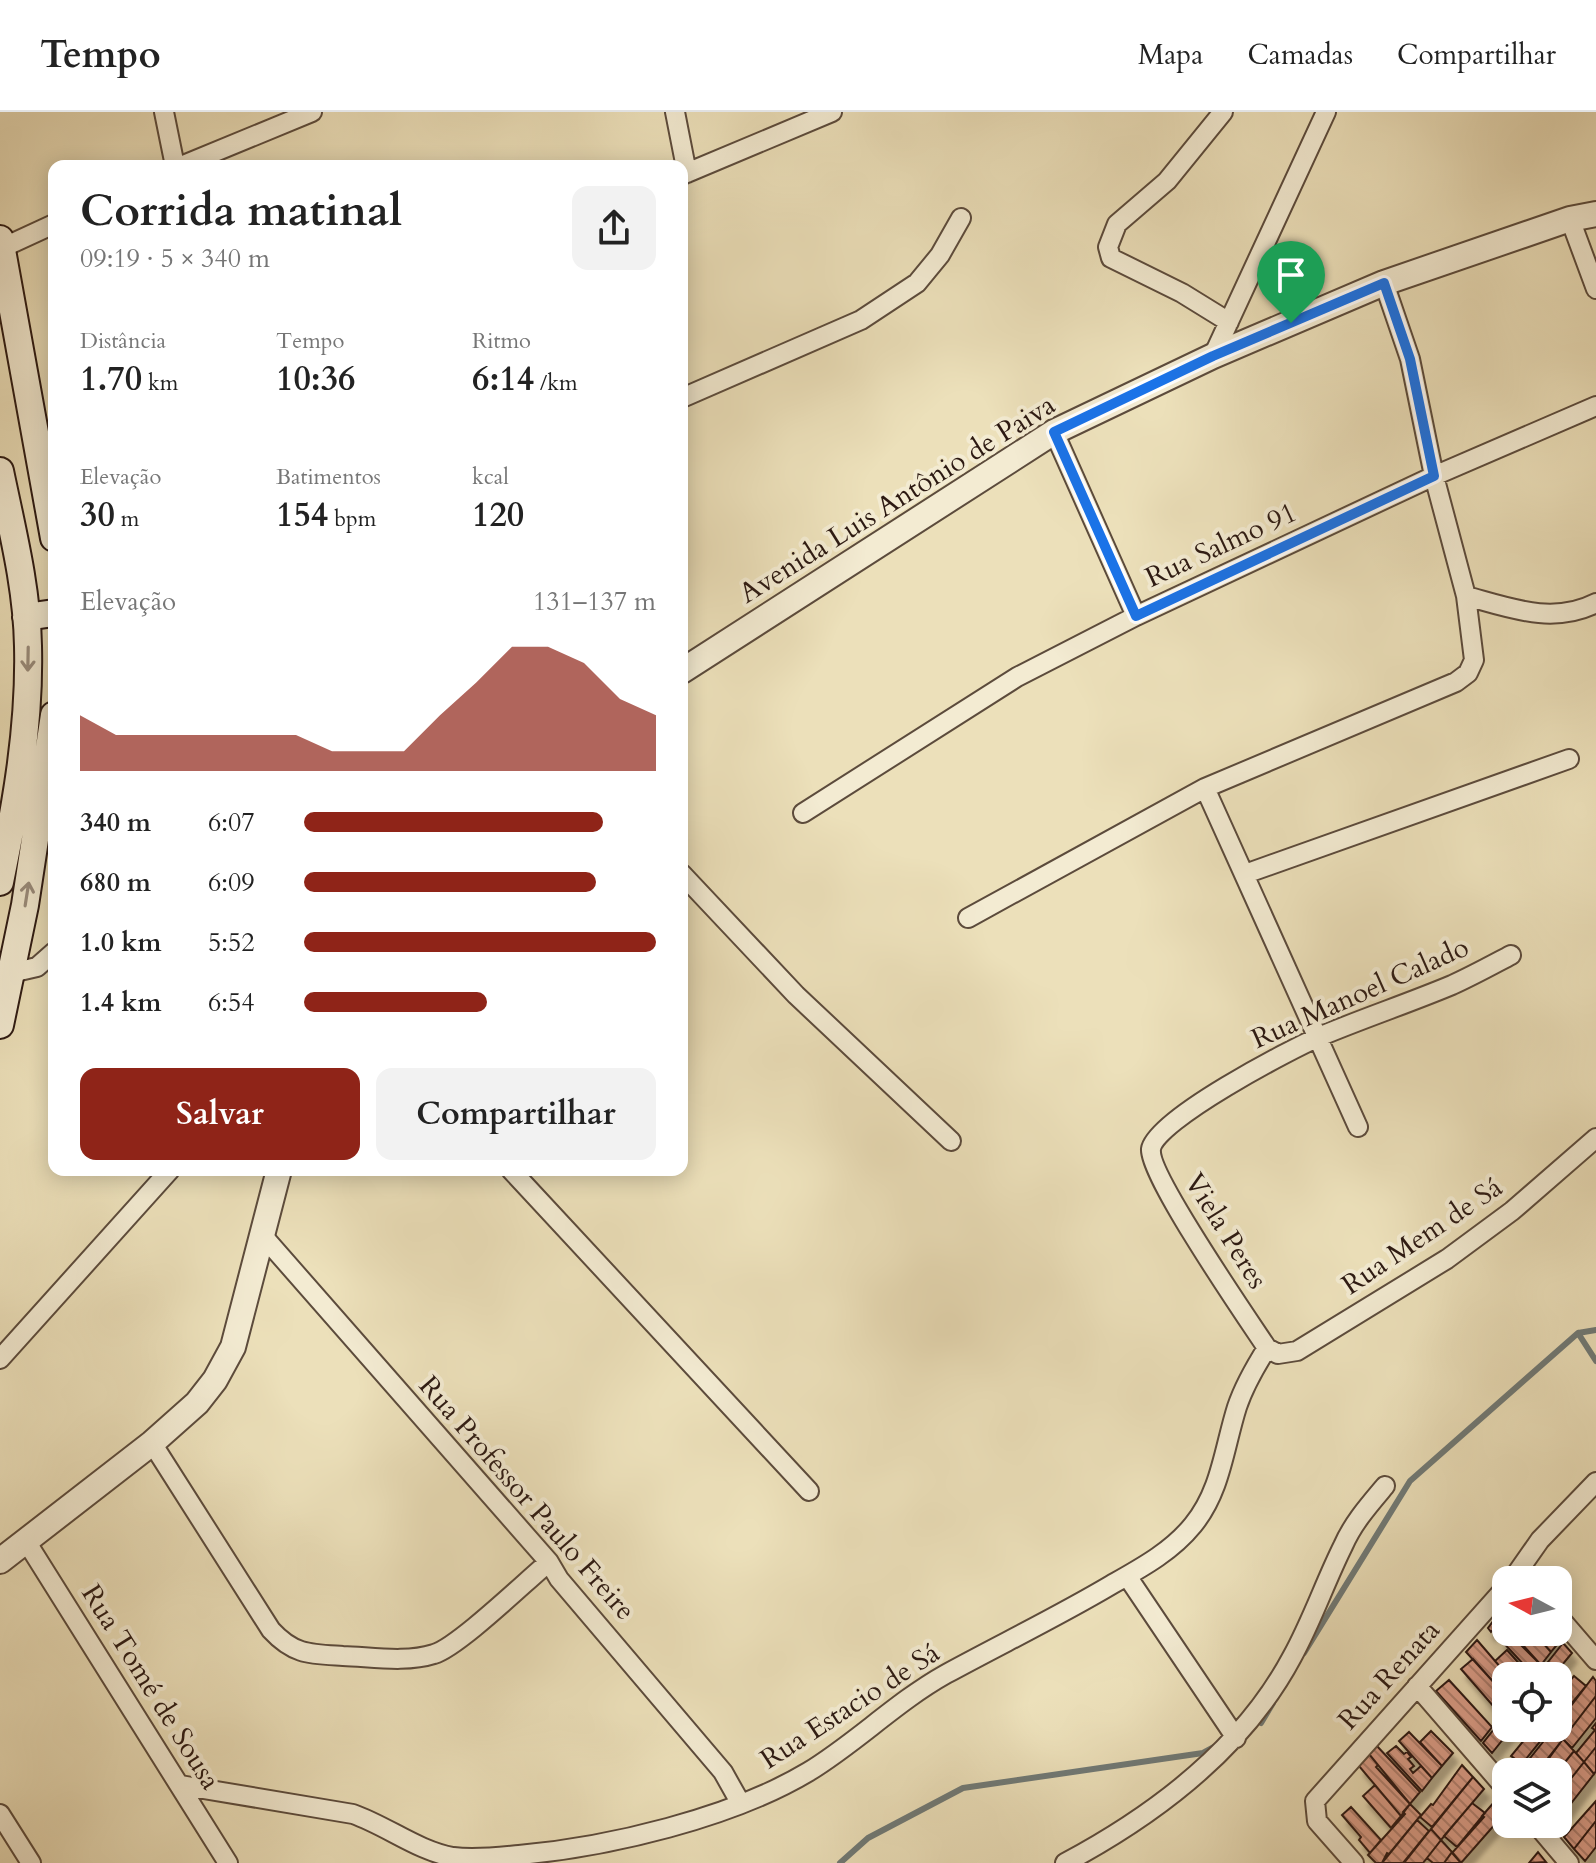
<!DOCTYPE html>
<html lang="pt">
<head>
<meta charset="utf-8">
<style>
	body { margin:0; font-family:Cardo,serif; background:#f2f2f2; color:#222; height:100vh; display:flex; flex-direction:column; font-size:30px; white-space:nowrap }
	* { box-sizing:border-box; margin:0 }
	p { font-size:26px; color:#767676 }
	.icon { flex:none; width:44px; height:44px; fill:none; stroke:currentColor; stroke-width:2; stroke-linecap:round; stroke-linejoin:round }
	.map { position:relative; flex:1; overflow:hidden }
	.side { position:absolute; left:48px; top:48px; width:640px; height:1016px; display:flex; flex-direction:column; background:#fff; border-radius:16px; box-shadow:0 4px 20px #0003 }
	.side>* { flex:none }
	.needle { width:52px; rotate:277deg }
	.tools { position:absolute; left:1492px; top:1454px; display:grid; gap:16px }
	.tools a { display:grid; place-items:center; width:80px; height:80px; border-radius:16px; background:#fff; box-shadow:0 4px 20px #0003; font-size:40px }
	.pin { position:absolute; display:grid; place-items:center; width:68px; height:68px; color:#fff; margin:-82px -34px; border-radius:50% 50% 50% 0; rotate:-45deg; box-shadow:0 0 8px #0007 }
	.pin .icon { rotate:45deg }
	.round { display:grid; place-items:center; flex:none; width:84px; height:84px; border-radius:16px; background:#f2f2f2 }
	.overview { display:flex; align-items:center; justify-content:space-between; height:136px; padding:0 32px }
	h1 { font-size:44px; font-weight:700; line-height:60px }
	.metrics { display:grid; grid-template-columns:repeat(3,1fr); gap:12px; height:136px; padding:8px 32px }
	.metrics div { display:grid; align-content:center }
	.metrics b { font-size:34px; font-weight:700 }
	.metrics small { font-size:22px; font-weight:400 }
	.metrics p { font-size:22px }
	.chart { height:224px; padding:16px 32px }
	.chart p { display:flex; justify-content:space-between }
	.chart svg { width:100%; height:144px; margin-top:8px; fill:#8f2418; opacity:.7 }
	.cta { display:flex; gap:16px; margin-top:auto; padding:16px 32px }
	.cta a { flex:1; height:92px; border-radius:16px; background:#8f2418; color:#fff; font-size:32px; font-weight:700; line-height:92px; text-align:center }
	.cta a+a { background:#f2f2f2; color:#222 }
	ul { padding:0 32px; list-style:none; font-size:26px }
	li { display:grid; grid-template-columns:128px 96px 1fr; align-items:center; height:60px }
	li i { height:20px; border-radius:10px; background:#8f2418 }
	header { display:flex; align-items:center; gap:48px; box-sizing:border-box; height:112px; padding:0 40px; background:#fff; border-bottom:2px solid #e0e0e0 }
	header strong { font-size:38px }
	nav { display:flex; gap:44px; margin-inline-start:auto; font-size:28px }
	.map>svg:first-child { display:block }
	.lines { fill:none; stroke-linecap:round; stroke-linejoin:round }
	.stream { stroke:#707a77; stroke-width:6 }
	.building { fill:url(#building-back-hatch); stroke:#2c1912; stroke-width:2; filter:url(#shadow) }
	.minor-casing { stroke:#5c4b3c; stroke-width:22 }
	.tertiary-casing { stroke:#5c4b3c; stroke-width:28 }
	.secondary-casing { stroke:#2c1912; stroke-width:30 }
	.minor { stroke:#f3ebd2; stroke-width:18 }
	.tertiary { stroke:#f3ebd2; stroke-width:24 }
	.secondary { stroke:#f3ebd2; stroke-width:26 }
	.oneway { stroke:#998c7c }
	.route-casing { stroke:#fff; stroke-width:16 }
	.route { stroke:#1a73e8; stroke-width:10 }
	.labels { text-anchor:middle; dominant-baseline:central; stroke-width:8; stroke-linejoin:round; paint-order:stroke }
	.street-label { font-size:28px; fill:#2c1912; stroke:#f3ebd2 }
</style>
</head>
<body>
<header>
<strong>Tempo</strong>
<nav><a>Mapa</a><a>Camadas</a><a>Compartilhar</a></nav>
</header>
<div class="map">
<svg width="1596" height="1751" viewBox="0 0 1596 1751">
	<defs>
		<pattern id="building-back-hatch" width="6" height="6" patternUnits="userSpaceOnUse" patternTransform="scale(2)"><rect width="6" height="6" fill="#dd9f8b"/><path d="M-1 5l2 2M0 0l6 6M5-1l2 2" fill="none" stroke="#b38170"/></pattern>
		<filter id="shadow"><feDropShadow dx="5" dy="9" stdDeviation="2" flood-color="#0004"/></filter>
	</defs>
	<rect width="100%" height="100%" fill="#ece0ba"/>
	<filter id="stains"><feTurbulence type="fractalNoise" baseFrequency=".0025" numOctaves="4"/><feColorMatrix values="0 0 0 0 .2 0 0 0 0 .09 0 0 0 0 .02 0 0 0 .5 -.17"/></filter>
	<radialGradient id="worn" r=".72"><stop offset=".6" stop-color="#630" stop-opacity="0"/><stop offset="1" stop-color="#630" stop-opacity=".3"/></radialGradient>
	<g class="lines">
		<!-- stream -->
		<path class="stream" d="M 1578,1221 L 1596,1249
			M 1304,1541 L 1410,1369 L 1578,1221 L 1596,1218
			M 1261,1611 L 1273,1591
			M 840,1751 L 868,1726 L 963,1676 L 1203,1641 L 1214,1635"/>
	</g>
	<!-- building -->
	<path class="building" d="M 1506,1494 L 1506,1514 L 1497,1504 Z
		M 1497,1504 L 1501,1509 L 1491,1520 L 1488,1516 Z
		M 1508,1520 L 1541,1553 L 1532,1564 L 1524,1557 L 1526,1555 L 1500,1527 Z
		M 1511,1520 L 1533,1520 L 1551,1540 L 1541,1553 Z
		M 1533,1520 L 1554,1520 L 1561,1528 L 1551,1540 Z
		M 1477,1528 L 1508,1564 L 1506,1564 L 1506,1584 L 1466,1540 Z
		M 1563,1531 L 1572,1541 L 1553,1564 L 1537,1564 Z
		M 1507,1538 L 1524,1557 L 1530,1564 L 1508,1564 L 1495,1549 Z
		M 1473,1547 L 1506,1584 L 1506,1597 L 1501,1603 L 1461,1557 Z
		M 1574,1564 L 1586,1574 L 1558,1608 L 1558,1584 Z
		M 1593,1565 L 1596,1569 L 1596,1584 L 1563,1627 L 1554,1616 L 1558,1616 L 1558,1611 Z
		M 1449,1568 L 1492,1615 L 1481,1629 L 1436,1579 Z
		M 1596,1584 L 1596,1606 L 1572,1636 L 1563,1627 Z
		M 1506,1602 L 1506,1616 L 1512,1616 L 1492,1641 L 1483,1631 Z
		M 1596,1611 L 1596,1635 L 1584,1650 L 1576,1641 L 1595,1618 L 1592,1616 Z
		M 1534,1616 L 1541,1616 L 1547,1621 L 1522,1652 L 1511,1644 Z
		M 1551,1616 L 1563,1627 L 1537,1660 L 1519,1660 L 1551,1620 Z
		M 1431,1619 L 1453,1641 L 1442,1654 L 1420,1630 Z
		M 1409,1620 L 1442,1654 L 1432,1666 L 1399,1629 Z
		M 1563,1627 L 1574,1639 L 1557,1660 L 1539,1660 Z
		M 1376,1633 L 1420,1680 L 1410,1692 L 1369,1642 Z
		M 1396,1634 L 1404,1642 L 1407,1640 L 1411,1645 L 1408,1647 L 1414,1654 L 1410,1657 L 1413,1661 L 1421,1654 L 1432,1666 L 1422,1679 L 1387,1641 Z
		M 1596,1635 L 1596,1659 L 1594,1662 L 1584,1650 Z
		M 1574,1639 L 1584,1650 L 1558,1683 L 1557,1660 Z
		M 1369,1642 L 1378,1653 L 1376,1655 L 1410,1692 L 1401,1704 L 1359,1654 Z
		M 1584,1650 L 1594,1662 L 1558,1708 L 1558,1683 Z
		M 1462,1653 L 1473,1665 L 1432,1715 L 1420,1705 L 1431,1692 L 1433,1693 Z
		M 1473,1665 L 1484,1677 L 1441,1728 L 1431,1717 Z
		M 1375,1673 L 1401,1704 L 1391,1716 L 1363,1684 Z
		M 1495,1689 L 1505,1701 L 1461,1751 L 1452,1741 L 1484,1705 L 1482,1704 Z
		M 1596,1689 L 1596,1709 L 1574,1737 L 1564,1725 Z
		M 1472,1691 L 1485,1701 L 1457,1735 L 1444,1724 Z
		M 1410,1692 L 1421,1703 L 1389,1742 L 1387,1741 L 1382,1751 L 1376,1751 L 1368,1743 L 1405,1702 L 1403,1700 Z
		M 1351,1695 L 1381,1728 L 1370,1741 L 1359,1728 L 1361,1725 L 1342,1703 Z
		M 1417,1708 L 1429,1719 L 1412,1740 L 1403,1751 L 1382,1751 Z
		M 1596,1709 L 1596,1735 L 1585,1749 L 1574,1737 Z
		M 1431,1717 L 1441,1728 L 1423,1751 L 1404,1751 Z
		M 1441,1728 L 1452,1740 L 1444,1751 L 1433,1751 L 1427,1746 Z
		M 1452,1740 L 1457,1746 L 1461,1751 L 1444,1751 Z
		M 1538,1740 L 1546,1750 L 1529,1751 Z"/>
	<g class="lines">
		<!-- minor casing -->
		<g class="minor-casing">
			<path id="minor" d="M 164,0 L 175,54
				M 675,0 L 687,61
				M 1223,0 L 1167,69 L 1117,112 L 1108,135 L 1111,146 L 1182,181 L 1229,210
				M 181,54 L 312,0
				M 682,63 L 832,0
				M 1570,107 L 1596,177
				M 2,136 L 54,112
				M 1213,244 L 1326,0
				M 682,286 L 861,208 L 917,171 L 940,143 L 961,106
				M 1054,320 L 1136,504
				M 1466,484 C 1510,496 1553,513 1596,491
				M 1205,676 L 1358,1015
				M 803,701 L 1017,565 L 1136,504 L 1434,364 L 1596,294
				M 682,762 L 796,883 L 951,1029
				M 1245,762 L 1569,647
				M 968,806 L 1205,676 L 1456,570 L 1468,561 L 1474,548 L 1466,484 L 1434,364 L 1410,247 L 1384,171
				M 11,861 L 37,855 L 54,840
				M 511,1058 L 809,1379
				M 263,1124 L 549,1450 L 559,1467 L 723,1660 L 741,1692
				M 1267,1236 C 1247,1206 1148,1062 1151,1037 C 1155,1008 1291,937 1321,924 C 1364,906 1409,891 1452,873 C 1472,864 1492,853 1511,843
				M 1267,1236 L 1278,1242 L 1297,1239 L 1447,1147 L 1512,1099 L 1596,1026
				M 0,1247 L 170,1058
				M 152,1331 L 271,1518 C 294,1543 310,1542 343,1544 C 372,1545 406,1551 434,1542 C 458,1535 526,1469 549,1450
				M 26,1429 L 228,1751
				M 1127,1464 L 1236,1626
				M 1512,1468 L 1540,1428 L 1596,1370
				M 1558,1504 L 1596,1548
				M 1417,1574 L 1506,1677
				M 180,1673 L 353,1702 C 387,1714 418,1739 453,1745 C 475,1748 498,1745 519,1743 C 609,1735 731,1706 808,1660 C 856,1631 896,1590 946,1562 C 1001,1532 1057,1505 1111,1473 C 1141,1456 1171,1440 1193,1413 C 1221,1379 1224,1336 1237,1295 C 1244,1274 1255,1255 1267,1236
				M 0,1702 L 31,1751
				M 1536,1712 L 1569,1751
				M 1065,1751 C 1155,1703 1243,1637 1292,1545 C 1312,1509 1325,1470 1343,1434 C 1353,1411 1369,1393 1385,1374
				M 1354,1751 L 1317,1709 L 1315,1689 L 1506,1475"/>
		</g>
		<!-- tertiary casing -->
		<g class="tertiary-casing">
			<path id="tertiary" d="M 682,559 L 1054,320 L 1213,244 L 1384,171 L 1570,107 L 1596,102
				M 0,1449 L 152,1331 L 197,1291 L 215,1268 L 233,1235 L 279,1058"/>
		</g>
		<!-- secondary casing -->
		<g class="secondary-casing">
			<path id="secondary" d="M 0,127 L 54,426
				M 0,359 C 12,417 27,475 28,534 C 30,614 16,693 0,770
				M 26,505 L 54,501
				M 0,913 L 25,793 L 54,603"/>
		</g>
		<!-- minor -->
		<use href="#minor" class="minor"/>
		<!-- tertiary -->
		<use href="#tertiary" class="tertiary"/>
		<!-- secondary -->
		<use href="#secondary" class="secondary"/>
	</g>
	<!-- one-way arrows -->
	<defs><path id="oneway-shaft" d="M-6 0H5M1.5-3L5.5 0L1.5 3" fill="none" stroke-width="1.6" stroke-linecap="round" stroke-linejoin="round" transform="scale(2)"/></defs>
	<g class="oneway">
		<use href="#oneway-shaft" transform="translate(28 547) rotate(91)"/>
		<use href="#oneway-shaft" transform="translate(27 782) rotate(-81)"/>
	</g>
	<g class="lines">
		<!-- route casing -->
		<g class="route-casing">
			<path id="route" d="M 1384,171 L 1410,247 L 1434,364 L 1136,504 L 1054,320 L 1213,244 Z"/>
		</g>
		<!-- route -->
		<use href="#route" class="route"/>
	</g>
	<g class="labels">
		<!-- street labels -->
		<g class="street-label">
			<text transform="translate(897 387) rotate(-32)">Avenida Luis Antônio de Paiva</text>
			<text transform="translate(1221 433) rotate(-25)">Rua Salmo 91</text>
			<text transform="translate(1360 881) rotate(-24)">Rua Manoel Calado</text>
			<text transform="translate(1226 1119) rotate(58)">Viela Peres</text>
			<text transform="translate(1422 1124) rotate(-34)">Rua Mem de Sá</text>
			<text transform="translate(527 1386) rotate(49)">Rua Professor Paulo Freire</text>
			<text transform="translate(1389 1563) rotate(-48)">Rua Renata</text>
			<text transform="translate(151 1575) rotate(58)">Rua Tomé de Sousa</text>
			<text transform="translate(850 1594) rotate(-33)">Rua Estacio de Sá</text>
		</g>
	</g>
	<rect width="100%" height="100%" filter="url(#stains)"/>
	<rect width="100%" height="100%" fill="url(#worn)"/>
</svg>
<div class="tools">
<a><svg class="needle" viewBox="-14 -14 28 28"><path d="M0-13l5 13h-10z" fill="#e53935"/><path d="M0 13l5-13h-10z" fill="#767676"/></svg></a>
<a><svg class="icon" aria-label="locate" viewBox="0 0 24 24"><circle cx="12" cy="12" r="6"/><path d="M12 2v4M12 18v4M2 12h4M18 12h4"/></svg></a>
<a><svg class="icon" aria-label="layers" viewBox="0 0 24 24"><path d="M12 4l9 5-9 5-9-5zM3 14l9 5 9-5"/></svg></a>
</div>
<div class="pin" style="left:1291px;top:211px;background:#1e9e55"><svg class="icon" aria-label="arrive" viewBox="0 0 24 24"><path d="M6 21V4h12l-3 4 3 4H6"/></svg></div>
<section class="side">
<div class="overview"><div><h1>Corrida matinal</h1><p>09:19 · 5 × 340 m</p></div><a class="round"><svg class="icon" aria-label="share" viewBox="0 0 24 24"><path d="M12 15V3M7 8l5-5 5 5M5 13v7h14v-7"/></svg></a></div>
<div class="metrics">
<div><p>Distância</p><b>1.70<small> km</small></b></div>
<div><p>Tempo</p><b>10:36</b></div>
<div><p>Ritmo</p><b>6:14<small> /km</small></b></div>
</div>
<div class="metrics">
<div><p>Elevação</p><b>30<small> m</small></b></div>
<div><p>Batimentos</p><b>154<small> bpm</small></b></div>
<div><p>kcal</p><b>120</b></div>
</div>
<div class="chart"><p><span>Elevação</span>131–137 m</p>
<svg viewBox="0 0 160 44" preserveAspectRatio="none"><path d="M0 44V27L10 33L20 33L30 33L40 33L50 33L60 33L70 38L80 38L90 38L100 27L110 17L120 6L130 6L140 11L150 22L160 27V44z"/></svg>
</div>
<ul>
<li><b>340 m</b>6:07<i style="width:85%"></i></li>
<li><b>680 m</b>6:09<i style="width:83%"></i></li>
<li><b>1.0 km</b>5:52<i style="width:100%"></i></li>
<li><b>1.4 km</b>6:54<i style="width:52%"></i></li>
</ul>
<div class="cta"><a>Salvar</a><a>Compartilhar</a></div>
</section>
</div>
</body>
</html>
